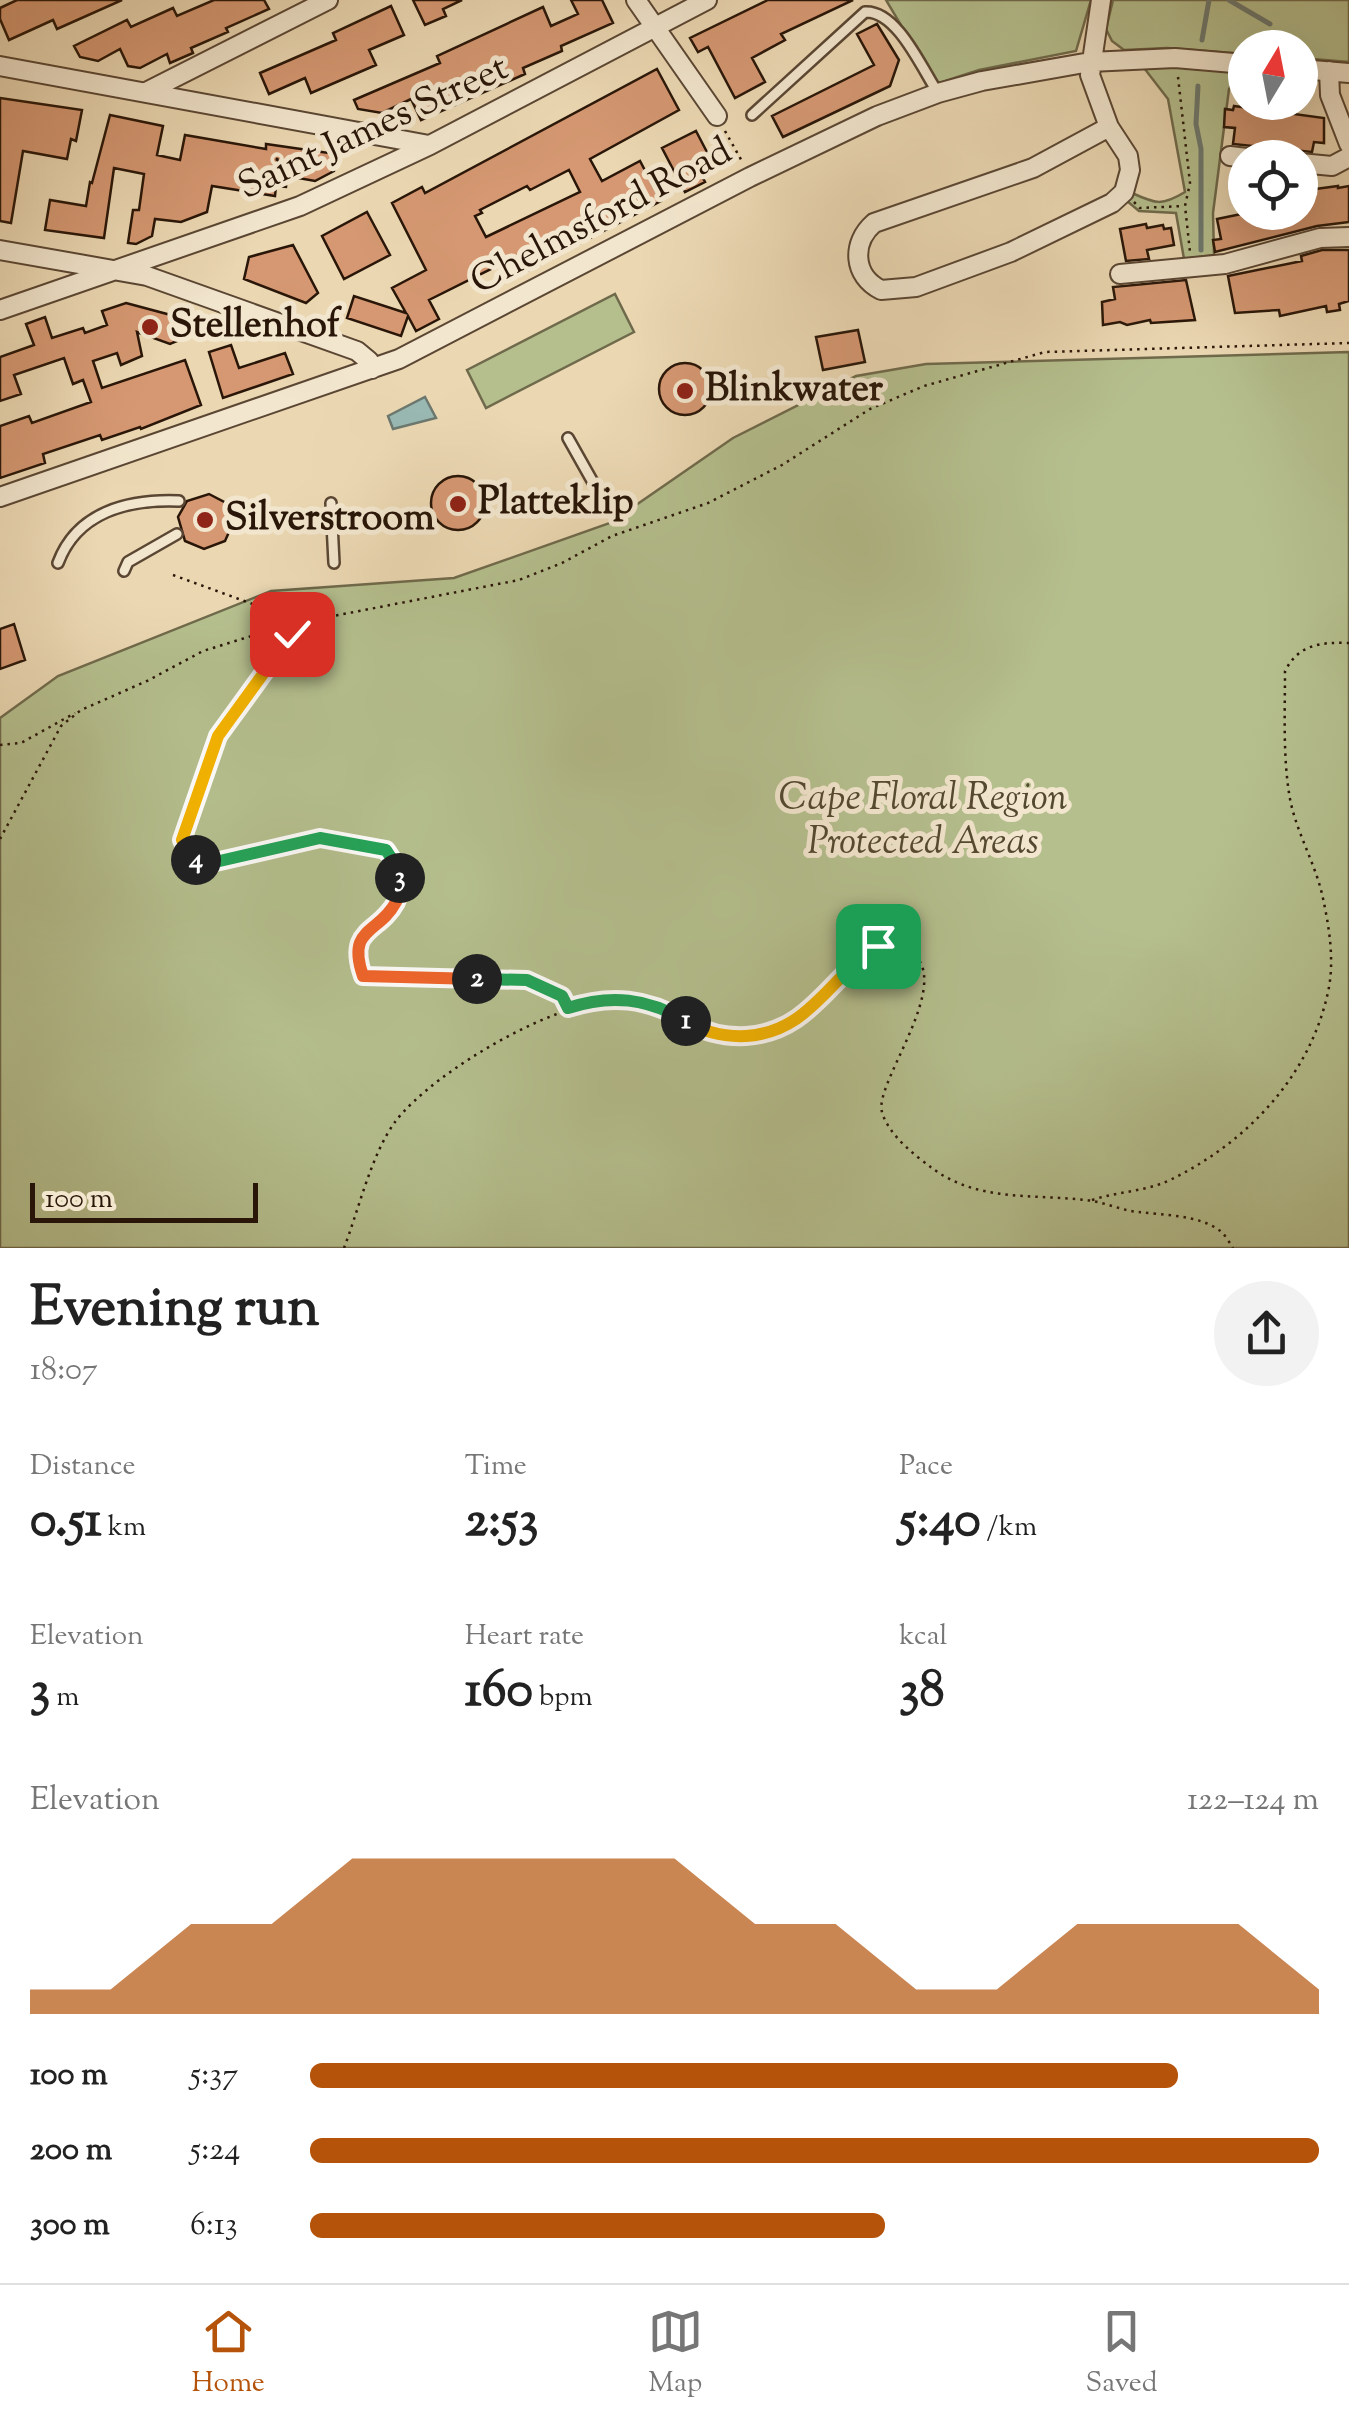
<!DOCTYPE html>
<html lang="en">
<head>
<meta charset="utf-8">
<style>
	body { margin:0; font-family:"Sorts Mill Goudy",serif; background:#f2f2f2; color:#222; height:100vh; display:flex; flex-direction:column; font-size:38px; white-space:nowrap }
	* { box-sizing:border-box; margin:0 }
	p { font-size:32px; color:#767676 }
	.icon { flex:none; width:55px; height:55px; fill:none; stroke:currentColor; stroke-width:2; stroke-linecap:round; stroke-linejoin:round }
	.map { position:relative; height:1248px; overflow:hidden }
	.panel { display:flex; flex-direction:column; background:#fff; flex:1 }
	.panel>* { flex:none }
	.needle { width:65px; rotate:10deg }
	.fabs { position:absolute; left:1228px; top:30px; display:grid; gap:20px }
	.fabs a { display:grid; place-items:center; width:90px; height:90px; border-radius:50%; background:#fff; box-shadow:0 10px 40px #0002; font-size:50px }
	.scale { position:absolute; left:30px; bottom:25px; width:228px; box-sizing:border-box; padding-left:10px; border:5px solid #291608; border-top:0; font-size:28px; line-height:35px; white-space:nowrap; color:#291608; -webkit-text-stroke:8px #f2e6ce; paint-order:stroke }
	.pin { position:absolute; display:grid; place-items:center; width:85px; height:85px; color:#fff; margin:-42px; border-radius:20px; box-shadow:0 5px 15px #0006 }
	.km { position:absolute; width:50px; height:50px; margin:-25px; border-radius:50%; background:#222; color:#fff; font-size:28px; line-height:50px; text-align:center }
	.round { display:grid; place-items:center; flex:none; width:105px; height:105px; border-radius:52px; background:#f2f2f2 }
	.head { display:flex; align-items:center; justify-content:space-between; height:170px; padding:0 30px }
	h1 { font-size:55px; font-weight:700; line-height:75px }
	.figures { display:grid; grid-template-columns:repeat(3,1fr); gap:15px; height:170px; padding:10px 30px }
	.figures div { display:grid; align-content:center }
	.figures b { font-size:50px; font-weight:700 }
	.figures small { font-size:28px; font-weight:400 }
	.figures p { font-size:28px }
	.chart { height:280px; padding:20px 30px }
	.chart p { display:flex; justify-content:space-between }
	.chart svg { width:100%; height:180px; margin-top:10px; fill:#b45309; opacity:.7 }
	ul { padding:0 30px; list-style:none; font-size:32px }
	li { display:grid; grid-template-columns:160px 120px 1fr; align-items:center; height:75px }
	li i { height:25px; border-radius:12px; background:#b45309 }
	.dock { display:flex; justify-content:space-around; align-items:center; height:140px; border-top:2px solid #e0e0e0; background:#fff; font-size:28px; color:#767676 }
	.dock a { display:grid; justify-items:center; gap:5px }
	.dock .selected { color:#b45309 }
	.map>svg:first-child { display:block }
	.green { fill:#b5bf8e; stroke:#6f6a4b; stroke-width:2.5 }
	.water { fill:#99b9b3; stroke:#6c786f; stroke-width:2.5 }
	.lines { fill:none; stroke-linecap:round; stroke-linejoin:round }
	.stream { stroke:#6c786f; stroke-width:5 }
	.building { fill:#d59872; stroke:#291608; stroke-width:2.5; fill-rule:evenodd }
	.lane-casing { stroke:#5a4633; stroke-width:14 }
	.street-casing { stroke:#5a4633; stroke-width:22 }
	.path { stroke:#291608; stroke-width:2.5; stroke-dasharray:2.5 5; stroke-linecap:butt }
	.lane { stroke:#f2e6ce; stroke-width:9 }
	.street { stroke:#f2e6ce; stroke-width:18 }
	.split-1-casing { stroke:#fff; stroke-width:20 }
	.split-2-casing { stroke:#fff; stroke-width:20 }
	.split-3-casing { stroke:#fff; stroke-width:20 }
	.split-4-casing { stroke:#fff; stroke-width:20 }
	.split-5-casing { stroke:#fff; stroke-width:20 }
	.split-1 { stroke:#f5b400; stroke-width:12 }
	.split-2 { stroke:#22a559; stroke-width:12 }
	.split-3 { stroke:#f0652b; stroke-width:12 }
	.split-4 { stroke:#22a559; stroke-width:12 }
	.split-5 { stroke:#f5b400; stroke-width:12 }
	.poi-dot { fill:#8f2418; stroke:#f2e6ce; stroke-width:4 }
	.labels { text-anchor:middle; dominant-baseline:central; stroke-width:10; stroke-linejoin:round; paint-order:stroke }
	.street-label { font-size:38px; fill:#291608; stroke:#f2e6ce }
	.poi-label { font-size:38px; font-weight:bold; fill:#291608; stroke:#f2e6ce; text-anchor:start }
	.park-label { font-size:38px; font-style:italic; fill:#534930; stroke:#f2e6ce }
</style>
</head>
<body>
<div class="map">
<svg width="1349" height="1248" viewBox="0 0 1349 1248">
	<rect width="100%" height="100%" fill="#ebd8b3"/>
	<filter id="stains"><feTurbulence type="fractalNoise" baseFrequency=".002" numOctaves="4"/><feColorMatrix values="0 0 0 0 .2 0 0 0 0 .09 0 0 0 0 .02 0 0 0 .5 -.17"/></filter>
	<radialGradient id="worn" r=".72"><stop offset=".6" stop-color="#630" stop-opacity="0"/><stop offset="1" stop-color="#630" stop-opacity=".3"/></radialGradient>
	<!-- green -->
	<path class="green" d="M 886,0 L 1091,0 L 1076,51 L 979,70 L 936,84 Z
		M 1113,0 L 1349,0 L 1349,62 L 1300,58 L 1300,48 L 1245,48 L 1245,54 L 1167,48 L 1124,50 L 1112,41 L 1106,29 Z
		M 1185,66 L 1245,70 L 1245,86 L 1232,84 L 1229,89 L 1213,213 L 1214,255 L 1184,259 L 1176,213 L 1139,211 L 1127,201 L 1132,193 C 1156,204 1162,206 1185,192 L 1168,99 L 1144,68 Z
		M 615,294 L 634,332 L 486,408 L 467,370 Z
		M 1349,352 L 1349,1248 L 0,1248 L 0,718 L 58,676 L 271,591 L 454,578 L 610,523 L 733,438 L 856,376 L 926,364 Z"/>
	<!-- water -->
	<path class="water" d="M 425,397 L 436,418 L 393,429 L 388,416 Z"/>
	<g class="lines">
		<!-- stream -->
		<path class="stream" d="M 1229,0 L 1270,24
			M 1202,40 L 1209,0
			M 1198,86 L 1196,124 L 1201,149 L 1201,250"/>
	</g>
	<!-- building -->
	<path class="building" d="M 17,0 L 122,0 L 57,29 L 53,20 L 9,40 L 0,19 L 0,8 Z
		M 214,0 L 264,0 L 269,9 L 226,28 L 228,32 L 191,48 L 193,53 L 170,63 L 167,54 L 140,68 L 128,66 L 120,49 L 98,61 L 80,57 L 74,46 L 127,20 L 131,27 L 173,8 L 177,16 Z
		M 413,0 L 462,0 L 443,9 L 446,16 L 425,25 Z
		M 571,0 L 602,0 L 613,23 L 561,46 L 562,51 L 523,68 L 525,74 L 421,120 L 411,99 L 382,113 L 358,109 L 354,100 L 440,63 L 437,56 L 543,7 L 551,26 L 578,14 Z
		M 768,0 L 853,0 L 781,34 L 785,40 L 752,58 L 765,82 L 735,98 L 708,47 L 698,52 L 690,38 Z
		M 391,6 L 404,35 L 369,50 L 376,65 L 311,93 L 305,78 L 269,94 L 260,73 L 336,40 L 333,33 Z
		M 877,24 L 899,60 L 890,86 L 783,137 L 772,116 L 874,65 L 857,34 Z
		M 657,69 L 679,110 L 590,159 L 602,181 L 640,161 L 661,201 L 527,271 L 519,255 L 429,300 L 439,319 L 416,331 L 408,316 L 401,336 L 347,318 L 354,296 L 406,313 L 392,288 L 426,270 L 392,203 L 422,187 L 425,193 ZM 569,170 L 580,192 L 486,237 L 475,216 L 482,213 L 480,210 L 527,186 L 530,190 Z
		M 0,98 L 82,110 L 76,141 L 71,139 L 67,159 L 23,151 L 11,223 L 0,221 Z
		M 1234,106 L 1324,118 L 1324,143 L 1314,142 L 1312,152 L 1233,144 L 1235,128 L 1224,127 L 1225,109 L 1233,110 Z
		M 110,115 L 163,126 L 157,155 L 180,160 L 185,135 L 266,149 L 266,144 L 336,154 L 334,171 L 315,181 L 287,176 L 286,187 L 276,186 L 275,196 L 212,186 L 207,212 L 181,222 L 155,219 L 152,236 L 136,244 L 128,243 L 133,210 L 139,210 L 144,174 L 114,168 L 104,238 L 45,230 L 50,200 L 86,206 L 90,182 L 92,183 Z
		M 696,131 L 709,156 L 695,163 L 705,182 L 685,192 L 662,148 Z
		M 1338,186 L 1338,188 L 1349,186 L 1349,222 L 1317,226 L 1215,252 L 1213,240 L 1221,239 L 1217,219 L 1251,212 L 1300,212 L 1300,191 Z
		M 367,212 L 390,255 L 344,279 L 322,236 Z
		M 1146,224 L 1147,228 L 1163,225 L 1164,229 L 1171,228 L 1174,245 L 1147,250 L 1149,259 L 1126,261 L 1120,229 Z
		M 293,245 L 318,293 L 306,303 L 244,279 L 249,257 Z
		M 1322,250 L 1349,250 L 1349,301 L 1339,304 L 1340,310 L 1327,312 L 1326,306 L 1280,316 L 1279,310 L 1235,313 L 1228,276 L 1302,261 L 1301,256 Z
		M 1186,280 L 1195,320 L 1151,323 L 1150,320 L 1127,325 L 1120,322 L 1103,325 L 1102,302 L 1115,299 L 1113,287 Z
		M 126,303 L 193,321 L 189,336 L 170,344 L 137,332 L 142,356 L 121,365 L 117,353 L 93,361 L 102,388 L 185,360 L 201,405 L 141,429 L 140,427 L 102,440 L 100,435 L 43,454 L 45,463 L 0,478 L 0,426 L 29,416 L 32,423 L 91,402 L 83,380 L 73,384 L 64,358 L 14,375 L 21,394 L 0,401 L 0,357 L 34,345 L 26,324 L 45,317 L 52,338 L 83,328 L 85,333 L 107,325 L 102,311 Z
		M 858,330 L 865,362 L 823,370 L 816,337 Z
		M 231,345 L 239,368 L 285,353 L 293,374 L 223,398 L 209,352 Z
		M659 389a26 26 0 1 1 52 0a26 26 0 1 1-52 0Z
		M431 503a27 27 0 1 1 54 0a27 27 0 1 1-54 0Z
		M 209,494 L 226,503 L 233,523 L 225,541 L 204,549 L 185,541 L 178,517 L 187,501 Z
		M 14,624 L 25,660 L 0,669 L 0,629 Z"/>
	<g class="lines">
		<!-- lane casing -->
		<g class="lane-casing">
			<path id="lane" d="M 752,115 L 865,12 C 897,10 922,69 938,93
				M 568,438 L 599,493
				M 331,503 L 334,563
				M 58,563 C 77,512 128,499 179,501
				M 124,571 L 128,562 L 177,534"/>
		</g>
		<!-- street casing -->
		<g class="street-casing">
			<path id="street" d="M 636,0 L 717,116
				M 1101,0 L 1090,75 L 1109,127 L 1128,156 L 1130,170 L 1124,192 L 1112,203 L 1011,252 L 916,287 L 881,290 C 853,276 851,243 874,223 L 1033,168 L 1109,127
				M 0,66 L 429,145
				M 1300,69 L 1349,73
				M 1329,71 L 1330,95 L 1349,144
				M 146,92 L 328,0
				M 1230,156 L 1247,158
				M 1300,163 L 1332,166 L 1349,157
				M 0,250 L 147,276 L 357,351 L 369,361 L 372,369
				M 1120,274 L 1225,264 L 1320,238 L 1349,237
				M 0,310 L 300,206 L 430,145 L 707,0
				M 0,497 L 399,359 L 750,177 L 877,116 L 938,93 L 982,81 L 1090,62 L 1175,58 L 1245,64"/>
		</g>
		<!-- path -->
		<path class="path" d="M 1178,77 L 1190,183 L 1185,206 L 1190,252
			M 725,131 L 743,163
			M 1134,202 L 1140,208 L 1183,206
			M 173,575 L 280,614 L 292,634 L 218,736 L 182,840 L 191,859 L 211,863 L 320,838 L 386,850 L 401,873 C 399,883 399,897 393,905 C 372,933 349,935 363,976 L 527,980 L 562,996 L 567,1007
			M 0,745 L 21,743 L 75,713
			M 0,839 L 61,726 L 81,710 L 147,681 L 203,651 L 287,625 L 519,580 L 562,563 L 612,536 L 708,503 L 782,465 L 870,409 L 924,386 L 1045,352 L 1349,343
			M 1092,1200 C 1119,1191 1146,1192 1172,1179 C 1247,1142 1310,1076 1328,992 C 1335,961 1329,925 1322,894 C 1314,860 1294,828 1289,793 C 1283,754 1285,711 1285,671 C 1299,644 1321,642 1349,643
			M 344,1248 C 359,1209 371,1155 395,1122 C 433,1071 567,992 631,1000 C 686,1006 700,1048 767,1033 C 819,1022 838,953 886,944 C 979,954 872,1080 882,1112 C 888,1134 914,1155 932,1168 C 977,1202 1033,1194 1086,1200 C 1104,1202 1120,1210 1138,1212 C 1163,1215 1198,1215 1219,1230 C 1225,1234 1229,1242 1233,1248"/>
		<!-- lane -->
		<use href="#lane" class="lane"/>
		<!-- street -->
		<use href="#street" class="street"/>
	</g>
	<g class="lines">
		<!-- split-1 casing -->
		<g class="split-1-casing">
			<path id="split-1" d="M 686,1021 C 705,1033 724,1037 746,1036 C 810,1032 829,977 878,946"/>
		</g>
		<!-- split-2 casing -->
		<g class="split-2-casing">
			<path id="split-2" d="M 477,979 L 527,980 L 562,996 L 568,1008 C 611,994 647,998 686,1021"/>
		</g>
		<!-- split-3 casing -->
		<g class="split-3-casing">
			<path id="split-3" d="M 400,878 C 399,885 399,896 396,902 C 379,934 346,927 363,976 L 477,979"/>
		</g>
		<!-- split-4 casing -->
		<g class="split-4-casing">
			<path id="split-4" d="M 196,860 L 211,863 L 320,838 L 386,850 L 401,873 L 400,878"/>
		</g>
		<!-- split-5 casing -->
		<g class="split-5-casing">
			<path id="split-5" d="M 196,860 L 191,859 L 182,840 L 218,736 L 292,634"/>
		</g>
		<!-- split-1 -->
		<use href="#split-1" class="split-1"/>
		<!-- split-2 -->
		<use href="#split-2" class="split-2"/>
		<!-- split-3 -->
		<use href="#split-3" class="split-3"/>
		<!-- split-4 -->
		<use href="#split-4" class="split-4"/>
		<!-- split-5 -->
		<use href="#split-5" class="split-5"/>
	</g>
	<!-- markers -->
	<g class="poi-dot">
		<circle cx="150" cy="327" r="10"/>
		<circle cx="685" cy="391" r="10"/>
		<circle cx="458" cy="504" r="10"/>
		<circle cx="205" cy="520" r="10"/>
	</g>
	<g class="labels">
		<!-- street labels -->
		<g class="street-label">
			<text transform="translate(374 129) rotate(-25)">Saint James Street</text>
			<text transform="translate(602 218) rotate(-28)">Chelmsford Road</text>
		</g>
		<!-- poi labels -->
		<g class="poi-label">
			<text x="170" y="327">Stellenhof</text>
			<text x="705" y="391">Blinkwater</text>
			<text x="478" y="504">Platteklip</text>
			<text x="225" y="520">Silverstroom</text>
		</g>
		<!-- park labels -->
		<g class="park-label">
			<text x="923" y="800">Cape Floral Region<tspan x="923" dy="44">Protected Areas</tspan></text>
		</g>
	</g>
	<rect width="100%" height="100%" filter="url(#stains)"/>
	<rect width="100%" height="100%" fill="url(#worn)"/>
</svg>
<div class="fabs">
<a><svg class="needle" viewBox="-14 -14 28 28"><path d="M0-13l5 13h-10z" fill="#e53935"/><path d="M0 13l5-13h-10z" fill="#767676"/></svg></a>
<a><svg class="icon" aria-label="locate" viewBox="0 0 24 24"><circle cx="12" cy="12" r="6"/><path d="M12 2v4M12 18v4M2 12h4M18 12h4"/></svg></a>
</div>
<div class="scale">100 m</div>
<div class="pin" style="left:878px;top:946px;background:#1e9e55"><svg class="icon" aria-label="arrive" viewBox="0 0 24 24"><path d="M6 21V4h12l-3 4 3 4H6"/></svg></div>
<div class="pin" style="left:292px;top:634px;background:#d93025"><svg class="icon" aria-label="check" viewBox="0 0 24 24"><path d="M5 12l5 5 9-10"/></svg></div>
<b class="km" style="left:686px;top:1021px">1</b>
<b class="km" style="left:477px;top:979px">2</b>
<b class="km" style="left:400px;top:878px">3</b>
<b class="km" style="left:196px;top:860px">4</b>
</div>
<section class="panel">
<div class="head"><div><h1>Evening run</h1><p>18:07</p></div><a class="round"><svg class="icon" aria-label="share" viewBox="0 0 24 24"><path d="M12 15V3M7 8l5-5 5 5M5 13v7h14v-7"/></svg></a></div>
<div class="figures">
<div><p>Distance</p><b>0.51<small> km</small></b></div>
<div><p>Time</p><b>2:53</b></div>
<div><p>Pace</p><b>5:40<small> /km</small></b></div>
</div>
<div class="figures">
<div><p>Elevation</p><b>3<small> m</small></b></div>
<div><p>Heart rate</p><b>160<small> bpm</small></b></div>
<div><p>kcal</p><b>38</b></div>
</div>
<div class="chart"><p><span>Elevation</span>122–124 m</p>
<svg viewBox="0 0 160 44" preserveAspectRatio="none"><path d="M0 44V38L10 38L20 22L30 22L40 6L50 6L60 6L70 6L80 6L90 22L100 22L110 38L120 38L130 22L140 22L150 22L160 38V44z"/></svg>
</div>
<ul>
<li><b>100 m</b>5:37<i style="width:86%"></i></li>
<li><b>200 m</b>5:24<i style="width:100%"></i></li>
<li><b>300 m</b>6:13<i style="width:57%"></i></li>
</ul>
</section>
<nav class="dock">
<a class="selected"><svg class="icon" aria-label="home" viewBox="0 0 24 24"><path d="M3 11l9-7 9 7M6 9v11h12V9"/></svg>Home</a>
<a><svg class="icon" aria-label="map" viewBox="0 0 24 24"><path d="M3 6l6-2 6 2 6-2v14l-6 2-6-2-6 2zM9 4v14M15 6v14"/></svg>Map</a>
<a><svg class="icon" aria-label="saved" viewBox="0 0 24 24"><path d="M7 4h10v16l-5-4-5 4z"/></svg>Saved</a>
</nav>
</body>
</html>
